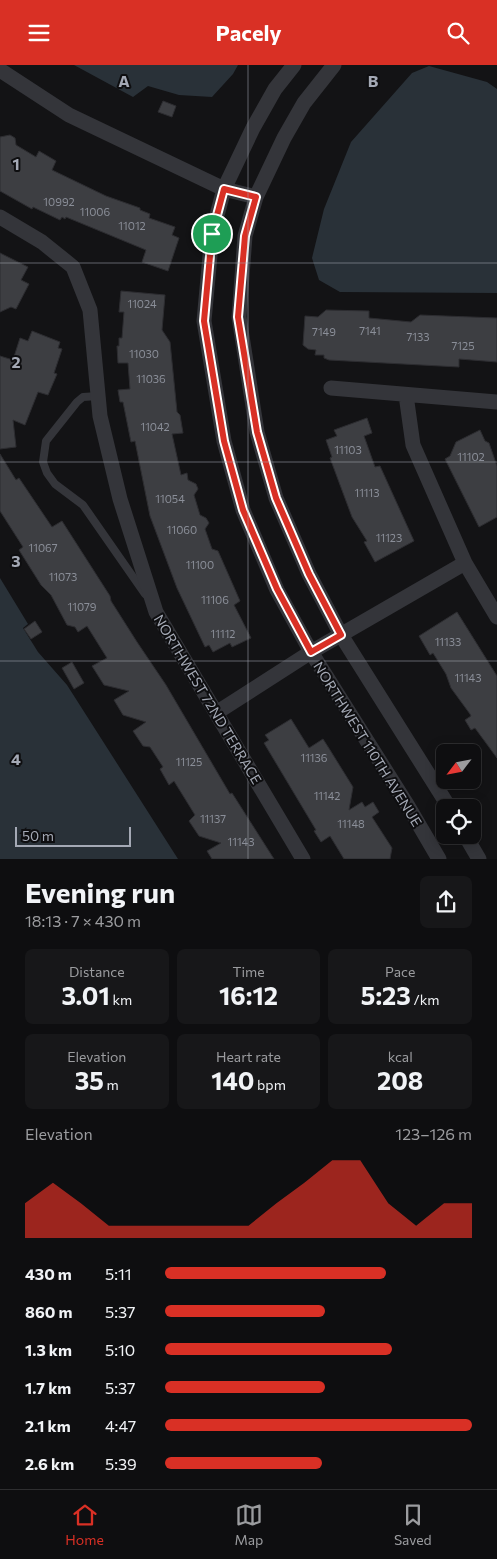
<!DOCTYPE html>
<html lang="en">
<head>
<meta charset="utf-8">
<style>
	body { margin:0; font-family:Commissioner,sans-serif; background:#171719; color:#f1f3f6; height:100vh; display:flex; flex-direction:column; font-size:19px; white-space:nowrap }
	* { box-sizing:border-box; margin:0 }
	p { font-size:16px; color:#9b9c9f }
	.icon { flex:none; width:28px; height:28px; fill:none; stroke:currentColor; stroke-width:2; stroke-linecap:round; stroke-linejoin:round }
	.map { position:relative; height:794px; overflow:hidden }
	.panel { display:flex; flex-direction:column; background:#0e0e10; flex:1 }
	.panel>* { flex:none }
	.needle { width:32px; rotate:238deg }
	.tools { position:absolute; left:436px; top:679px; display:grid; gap:10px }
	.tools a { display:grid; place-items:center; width:45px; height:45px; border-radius:8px; background:#0e0e10; box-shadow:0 2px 12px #0003,0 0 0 1px #2e2e30; font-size:25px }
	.scale { position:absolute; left:15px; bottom:12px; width:116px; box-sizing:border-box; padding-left:5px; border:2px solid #a4a9b5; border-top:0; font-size:14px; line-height:18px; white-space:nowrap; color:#a4a9b5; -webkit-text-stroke:4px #0e0e10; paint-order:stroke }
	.pin { position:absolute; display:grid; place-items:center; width:42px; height:42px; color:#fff; margin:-21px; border:2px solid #fff; border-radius:50%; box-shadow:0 1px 5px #0007 }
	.round { display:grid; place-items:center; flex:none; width:52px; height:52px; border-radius:8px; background:#171719 }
	.summary { display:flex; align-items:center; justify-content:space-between; height:85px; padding:0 25px }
	h1 { font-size:28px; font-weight:700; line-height:38px }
	.metrics { display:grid; grid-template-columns:repeat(3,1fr); gap:8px; height:85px; padding:5px 25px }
	.metrics div { display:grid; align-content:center; border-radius:8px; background:#171719; text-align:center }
	.metrics b { font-size:25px; font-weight:700 }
	.metrics small { font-size:14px; font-weight:400 }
	.metrics p { font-size:14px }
	.chart { height:140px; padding:10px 25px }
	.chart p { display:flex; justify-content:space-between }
	.chart svg { width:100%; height:90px; margin-top:5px; fill:#d93025; opacity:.7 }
	ul { padding:0 25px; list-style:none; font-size:16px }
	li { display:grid; grid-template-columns:80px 60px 1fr; align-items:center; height:38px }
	li i { height:12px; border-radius:6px; background:#d93025 }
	header { display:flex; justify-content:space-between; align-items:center; height:65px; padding:0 25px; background:#d93025; color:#fff; font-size:22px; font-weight:700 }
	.menu { display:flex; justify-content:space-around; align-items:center; height:70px; border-top:1px solid #2e2e30; background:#0e0e10; font-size:14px; color:#9b9c9f }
	.menu a { display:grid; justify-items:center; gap:2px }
	.menu .current { color:#d93025 }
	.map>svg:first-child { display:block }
	.water { fill:#293138 }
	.building { fill:#3d3e42; stroke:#2d2d31 }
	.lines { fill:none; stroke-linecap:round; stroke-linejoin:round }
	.lane { stroke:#34353a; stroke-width:8 }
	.street { stroke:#34353a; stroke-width:15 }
	.route-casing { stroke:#fff; stroke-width:10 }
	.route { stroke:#d93025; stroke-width:6 }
	.grid { fill:none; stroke:#a4a9b5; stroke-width:1; stroke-opacity:0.55 }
	.labels { text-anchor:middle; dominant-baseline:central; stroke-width:4; stroke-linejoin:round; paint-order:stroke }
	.number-label { font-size:11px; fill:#8a8e98 }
	.street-label { font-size:14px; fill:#a4a9b5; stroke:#0e0e10 }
	.grid-label { font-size:16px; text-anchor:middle; font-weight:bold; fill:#a4a9b5; stroke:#0e0e10; stroke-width:4; stroke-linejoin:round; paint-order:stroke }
</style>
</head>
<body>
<header><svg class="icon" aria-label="menu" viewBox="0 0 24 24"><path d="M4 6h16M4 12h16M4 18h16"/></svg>Pacely<svg class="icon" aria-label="search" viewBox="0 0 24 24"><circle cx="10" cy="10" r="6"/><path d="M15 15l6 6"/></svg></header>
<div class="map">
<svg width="497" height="794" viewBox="0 0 497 794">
	<rect width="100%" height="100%" fill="#131315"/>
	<!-- water -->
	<path class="water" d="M 74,0 L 238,0 L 233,9 L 212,32 L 179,30 L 148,21 L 133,32 Z
		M 429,1 L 487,17 L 497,24 L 497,228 L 340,227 L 319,215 L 312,193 L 324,144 L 351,77 L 412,8 Z
		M 0,513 L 28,559 L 23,563 L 38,587 L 67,620 L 178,794 L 0,794 Z"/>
	<!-- building -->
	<path class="building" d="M 163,36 L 176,41 L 172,52 L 158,47 Z
		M 10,70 L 15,73 L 16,80 L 36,92 L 39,86 L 56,96 L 52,105 L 106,131 L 140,143 L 140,145 L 150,149 L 149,153 L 175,162 L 172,170 L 179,173 L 168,206 L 142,197 L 146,185 L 66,152 L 65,154 L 62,152 L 60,155 L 33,142 L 32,144 L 0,126 L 0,72 Z
		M 0,188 L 28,202 L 21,215 L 29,219 L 16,244 L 11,242 L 0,247 Z
		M 121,226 L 165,230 L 162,265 L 170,277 L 177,347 L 180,350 L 183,368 L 172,369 L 181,410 L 187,408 L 188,415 L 196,419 L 198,424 L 194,430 L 200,450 L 206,453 L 209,458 L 205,464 L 212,484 L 218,486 L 233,520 L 240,536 L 234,540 L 251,573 L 232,582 L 230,578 L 213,587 L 209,580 L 205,582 L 177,523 L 150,451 L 135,376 L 131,377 L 123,337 L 120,337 L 118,325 L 130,324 L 128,298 L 118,298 L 117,281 L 119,281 L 119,273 L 122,273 L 124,247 L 119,247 Z
		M 326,245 L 369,246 L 369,253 L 411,257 L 420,250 L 497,253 L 497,297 L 459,294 L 459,302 L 329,295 L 324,293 L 324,290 L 315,290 L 316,285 L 308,284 L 303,280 L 305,251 L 318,252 Z
		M 32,266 L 60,277 L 58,283 L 62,284 L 54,308 L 57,309 L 48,330 L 38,327 L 25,360 L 13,355 L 16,382 L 0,384 L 0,291 L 13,295 L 20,273 L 28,276 Z
		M 367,353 L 372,368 L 364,371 L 375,402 L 380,401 L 414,476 L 375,497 L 364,477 L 367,476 L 352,452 L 330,393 L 332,392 L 326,375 L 337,371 L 334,365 Z
		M 480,365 L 485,376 L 489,378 L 497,401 L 497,452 L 479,462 L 445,394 L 450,391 L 456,377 Z
		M 0,389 L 16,415 L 19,413 L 52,462 L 62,456 L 110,531 L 111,536 L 137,577 L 166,620 L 230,729 L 232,728 L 274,794 L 212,794 L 207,786 L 221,778 L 199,771 L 189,756 L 195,750 L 174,716 L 169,720 L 160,704 L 163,702 L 150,682 L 143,681 L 133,666 L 146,657 L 123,650 L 114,635 L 129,626 L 104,620 L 92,601 L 107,593 L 87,561 L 78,567 L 75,562 L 67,560 L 51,530 L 41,520 L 19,485 L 23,482 L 0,446 Z
		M 457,547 L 497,611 L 497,693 L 475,663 L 471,665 L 465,655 L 471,651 L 470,649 L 451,623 L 446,609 L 433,588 L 430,590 L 419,571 Z
		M 35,556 L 42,567 L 31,574 L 24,564 Z
		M 72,597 L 84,618 L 74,624 L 62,603 Z
		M 291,654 L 309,683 L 323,674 L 330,685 L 353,722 L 349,745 L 362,737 L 365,742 L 373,737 L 379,747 L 372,752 L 392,783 L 390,794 L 344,794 L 330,771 L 321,777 L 314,766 L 316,765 L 264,678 L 269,675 L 265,670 Z"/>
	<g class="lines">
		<!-- lane -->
		<path class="lane" d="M 98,331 L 83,332 L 77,337 L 46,376 L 43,397 L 47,408 L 55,419 L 83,440 L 145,529"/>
		<!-- street -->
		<path class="street" d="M 294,0 L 275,24 L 253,63 L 224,124 L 212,169 L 204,256 L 224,376 L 243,445 L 277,525 L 311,587 L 408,741 L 439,794
			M 334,0 L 304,38 L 284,73 L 256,132 L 245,171 L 239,252 L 257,367 L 276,433 L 309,509 L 341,570 L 449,742
			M 0,5 L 69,50 L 224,124 L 256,132
			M 0,152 L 42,177 L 73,202 L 90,245 L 100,351 L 120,434 L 156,547 L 303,794
			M 331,323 L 497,337
			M 406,330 L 413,380 L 465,498 L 497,552
			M 216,648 L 311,587 L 465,498
			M 465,770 L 479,794"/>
	</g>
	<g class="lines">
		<!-- route casing -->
		<g class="route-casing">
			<path id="route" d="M 224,124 L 256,132 L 245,171 L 238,252 L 257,367 L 276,433 L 309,509 L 341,570 L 311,587 L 277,524 L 243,445 L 224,376 L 204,256 L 212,169 Z"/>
		</g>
		<!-- route -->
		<use href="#route" class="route"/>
	</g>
	<!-- grid -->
	<path class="grid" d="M 248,0 L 248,794M 0,198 L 497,198M 0,397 L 497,397M 0,596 L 497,596"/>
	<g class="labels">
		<!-- number labels -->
		<g class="number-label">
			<text x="59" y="136">10992</text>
			<text x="95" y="146">11006</text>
			<text x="132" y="160">11012</text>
			<text x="142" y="238">11024</text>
			<text x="370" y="265">7141</text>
			<text x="324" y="266">7149</text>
			<text x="418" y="271">7133</text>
			<text x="463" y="280">7125</text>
			<text x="144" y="288">11030</text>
			<text x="151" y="313">11036</text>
			<text x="155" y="361">11042</text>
			<text x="348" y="384">11103</text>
			<text x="471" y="391">11102</text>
			<text x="367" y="427">11113</text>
			<text x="170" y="433">11054</text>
			<text x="182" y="464">11060</text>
			<text x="389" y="472">11123</text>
			<text x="43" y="482">11067</text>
			<text x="200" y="499">11100</text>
			<text x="63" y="511">11073</text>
			<text x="215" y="534">11106</text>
			<text x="82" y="541">11079</text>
			<text x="223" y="568">11112</text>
			<text x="448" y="576">11133</text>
			<text x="468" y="612">11143</text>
			<text x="314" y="692">11136</text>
			<text x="189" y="696">11125</text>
			<text x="327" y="730">11142</text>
			<text x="213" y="753">11137</text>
			<text x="351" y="758">11148</text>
			<text x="241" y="776">11143</text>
		</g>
		<!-- street labels -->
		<g class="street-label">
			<text transform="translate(208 634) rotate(59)">NORTHWEST 72ND TERRACE</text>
			<text transform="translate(368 679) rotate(58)">NORTHWEST 110TH AVENUE</text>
		</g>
	</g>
	<g class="grid-label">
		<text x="124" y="22">A</text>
		<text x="373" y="22">B</text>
		<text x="16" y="105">1</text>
		<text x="16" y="303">2</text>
		<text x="16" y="502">3</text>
		<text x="16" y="700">4</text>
	</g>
</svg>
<div class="tools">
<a><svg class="needle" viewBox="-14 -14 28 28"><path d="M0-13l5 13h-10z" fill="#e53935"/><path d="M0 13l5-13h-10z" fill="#9b9c9f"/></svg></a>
<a><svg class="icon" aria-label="locate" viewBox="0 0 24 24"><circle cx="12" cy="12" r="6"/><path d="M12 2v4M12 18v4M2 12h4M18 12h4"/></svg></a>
</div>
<div class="scale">50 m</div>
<div class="pin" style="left:212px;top:169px;background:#1e9e55"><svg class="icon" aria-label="arrive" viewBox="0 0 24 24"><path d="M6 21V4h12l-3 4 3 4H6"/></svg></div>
</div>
<section class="panel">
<div class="summary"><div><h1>Evening run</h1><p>18:13 · 7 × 430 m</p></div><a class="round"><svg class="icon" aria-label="share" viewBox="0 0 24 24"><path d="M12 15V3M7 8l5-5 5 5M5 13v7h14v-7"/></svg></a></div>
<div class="metrics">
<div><p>Distance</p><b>3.01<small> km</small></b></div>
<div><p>Time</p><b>16:12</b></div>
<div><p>Pace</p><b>5:23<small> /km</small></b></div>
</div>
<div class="metrics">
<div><p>Elevation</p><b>35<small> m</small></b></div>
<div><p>Heart rate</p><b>140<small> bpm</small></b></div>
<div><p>kcal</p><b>208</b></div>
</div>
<div class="chart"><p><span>Elevation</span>123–126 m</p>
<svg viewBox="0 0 160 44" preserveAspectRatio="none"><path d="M0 44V27L10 17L20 27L30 38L40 38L50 38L60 38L70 38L80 38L90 27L100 17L110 6L120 6L130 27L140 38L150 27L160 27V44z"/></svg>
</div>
<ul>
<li><b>430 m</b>5:11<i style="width:72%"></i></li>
<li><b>860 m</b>5:37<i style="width:52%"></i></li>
<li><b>1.3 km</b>5:10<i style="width:74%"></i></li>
<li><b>1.7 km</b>5:37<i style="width:52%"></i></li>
<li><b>2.1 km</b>4:47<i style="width:100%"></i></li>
<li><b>2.6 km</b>5:39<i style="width:51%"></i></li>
</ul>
</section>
<nav class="menu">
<a class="current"><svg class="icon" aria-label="home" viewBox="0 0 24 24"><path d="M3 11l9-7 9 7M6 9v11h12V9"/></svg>Home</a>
<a><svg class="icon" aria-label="map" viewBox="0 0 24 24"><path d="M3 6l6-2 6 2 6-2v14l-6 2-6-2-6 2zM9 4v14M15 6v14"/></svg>Map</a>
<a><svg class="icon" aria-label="saved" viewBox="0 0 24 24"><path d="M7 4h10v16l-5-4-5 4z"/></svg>Saved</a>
</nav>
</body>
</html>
